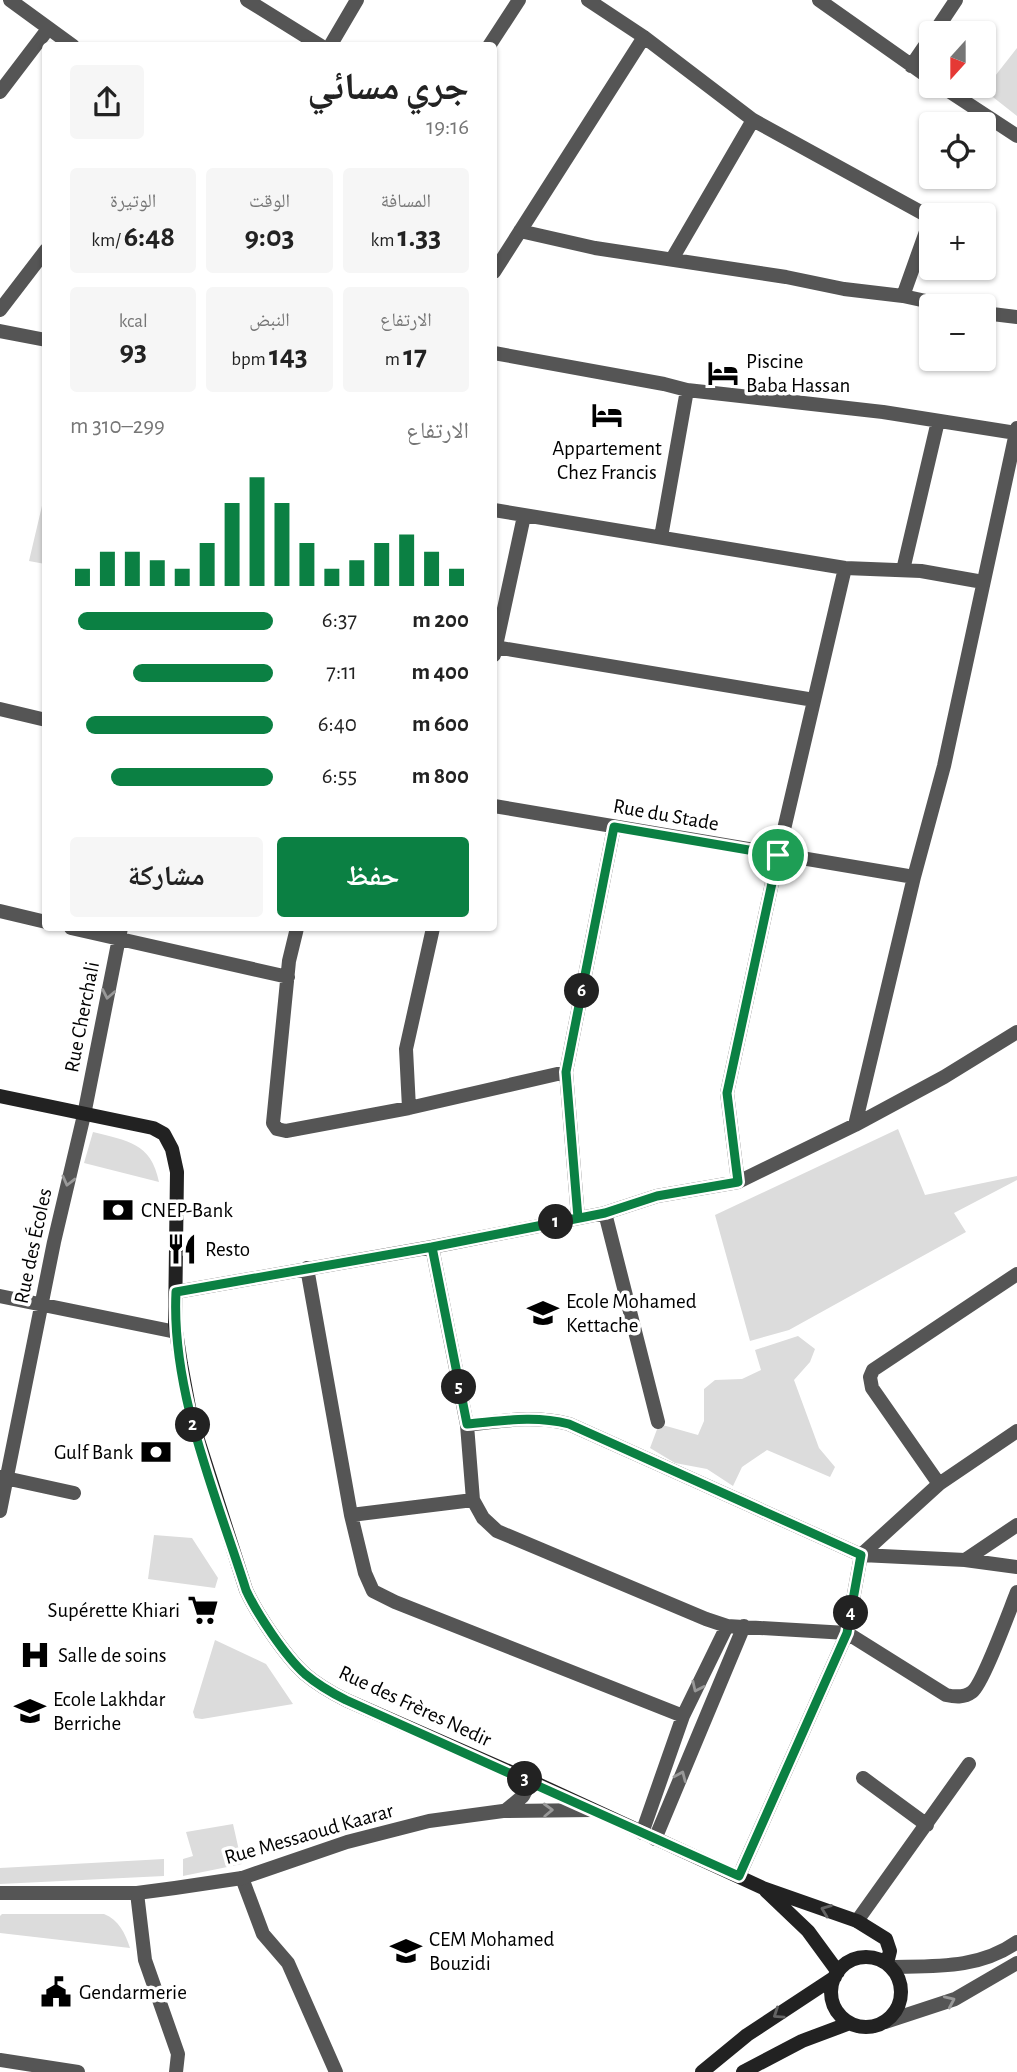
<!DOCTYPE html>
<html lang="ar">
<head>
<meta charset="utf-8">
<style>
	body { margin:0; font-family:"Alegreya Sans","Noto Naskh Arabic",sans-serif; background:#f6f6f6; color:#222; direction:rtl; height:100vh; display:flex; flex-direction:column; font-size:26px; white-space:nowrap }
	* { box-sizing:border-box; margin:0 }
	p { font-size:23px; color:#767676 }
	.icon { flex:none; width:38px; height:38px; fill:none; stroke:currentColor; stroke-width:2; stroke-linecap:round; stroke-linejoin:round }
	.map { position:relative; flex:1; overflow:hidden; direction:ltr }
	.panel { position:absolute; left:42px; top:42px; width:455px; height:889px; display:flex; flex-direction:column; background:#fff; border-radius:7px; box-shadow:0 2px 5px #0004; direction:rtl }
	.panel>* { flex:none }
	.needle { width:46px; rotate:201deg }
	.controls { position:absolute; left:919px; top:21px; display:grid; gap:14px }
	.controls a { display:grid; place-items:center; width:77px; height:77px; border-radius:7px; background:#fff; box-shadow:0 2px 5px #0004; font-size:35px }
	.pin { position:absolute; display:grid; place-items:center; width:60px; height:60px; color:#fff; margin:-30px; border:4px solid #fff; border-radius:50%; box-shadow:0 2px 7px #0007 }
	.km { position:absolute; width:35px; height:35px; margin:-18px; border-radius:50%; background:#222; color:#fff; font-size:19px; line-height:35px; text-align:center }
	.round { display:grid; place-items:center; flex:none; width:74px; height:74px; border-radius:7px; background:#f6f6f6 }
	.summary { display:flex; align-items:center; justify-content:space-between; height:119px; padding:0 28px }
	h1 { font-size:38px; font-weight:700; line-height:52px }
	.metrics { display:grid; grid-template-columns:repeat(3,1fr); gap:10px; height:119px; padding:7px 28px }
	.metrics div { display:grid; align-content:center; border-radius:7px; background:#f6f6f6; text-align:center }
	.metrics b { font-size:30px; font-weight:700 }
	.metrics small { font-size:19px; font-weight:400 }
	.metrics p { font-size:19px }
	.chart { height:196px; padding:14px 28px }
	.chart p { display:flex; justify-content:space-between }
	.chart svg { width:100%; height:126px; margin-top:7px; stroke:#0b8043; stroke-width:6 }
	.action { display:flex; gap:14px; margin-top:auto; padding:14px 28px }
	.action a { flex:1; height:80px; border-radius:7px; background:#0b8043; color:#fff; font-size:28px; font-weight:700; line-height:80px; text-align:center }
	.action a+a { background:#f6f6f6; color:#222 }
	ul { padding:0 28px; list-style:none; font-size:23px }
	li { display:grid; grid-template-columns:112px 84px 1fr; align-items:center; height:52px }
	li i { height:18px; border-radius:9px; background:#0b8043 }
	.map>svg:first-child { display:block }
	.green { fill:#dcdcdc }
	.lines { fill:none; stroke-linecap:round; stroke-linejoin:round }
	.minor { stroke:#555; stroke-width:14 }
	.tertiary { stroke:#555; stroke-width:14 }
	.secondary { stroke:#222; stroke-width:14 }
	.oneway { stroke:#999 }
	.oneway2 { stroke:#646464 }
	.route-casing { stroke:#fff; stroke-width:14 }
	.route { stroke:#0b8043; stroke-width:9 }
	.labels { text-anchor:middle; dominant-baseline:central; stroke-width:7; stroke-linejoin:round; paint-order:stroke }
	.poi-label { font-size:21px; fill:#000; stroke:#fff; text-anchor:start }
	.street-label { font-size:21px; fill:#000; stroke:#fff }
</style>
</head>
<body>
<div class="map">
<svg width="1017" height="2072" viewBox="0 0 1017 2072">
	<rect width="100%" height="100%" fill="#fff"/>
	<!-- green -->
	<path class="green" d="M 1017,48 L 1017,116 L 984,90 Z
		M 45,493 L 46,564 L 45,564 L 29,561 Z
		M 898,1129 L 925,1195 L 1017,1176 L 1017,1180 L 954,1213 L 966,1232 L 789,1330 L 750,1341 L 715,1215 Z
		M 93,1132 C 127,1141 151,1142 159,1182 L 84,1163 Z
		M 798,1336 L 815,1349 L 810,1362 L 794,1380 L 819,1448 L 835,1467 L 830,1477 L 767,1450 L 742,1467 L 733,1486 L 707,1469 L 675,1463 L 650,1448 L 659,1424 L 698,1435 L 704,1421 L 704,1389 L 715,1380 L 742,1379 L 761,1370 L 755,1350 Z
		M 154,1535 L 192,1538 L 218,1578 L 215,1588 L 148,1579 Z
		M 215,1640 L 266,1664 L 293,1704 L 202,1719 L 195,1718 L 193,1712 Z
		M 233,1824 L 242,1864 L 183,1876 L 183,1859 L 193,1856 L 186,1832 Z
		M 164,1859 L 164,1876 L 0,1884 L 0,1868 Z
		M 2,1914 L 104,1914 C 119,1920 125,1933 130,1948 L 0,1933 L 0,1916 Z"/>
	<g class="lines">
		<!-- minor -->
		<path class="minor" d="M 10,0 L 73,46
			M 247,0 L 321,46
			M 588,0 L 644,37 L 753,120 L 926,215 L 929,220 L 928,226 L 903,296
			M 819,0 L 931,79
			M 934,33 L 956,0
			M 330,46 L 357,0
			M 489,46 L 519,0
			M 911,66 L 931,37
			M 941,86 L 1017,136
			M 0,92 L 48,29
			M 520,231 L 595,248 L 786,277 L 844,289 L 903,296 L 949,306
			M 672,259 L 753,120
			M 494,272 L 644,37
			M 0,310 L 46,250
			M 984,313 L 1017,317
			M 0,331 L 46,340
			M 494,353 L 664,384 L 687,390 L 883,412 L 1016,433
			M 494,510 L 845,568 L 921,571 L 983,582
			M 661,537 L 687,390
			M 903,570 L 938,421
			M 495,647 L 814,700
			M 494,655 L 524,516
			M 0,709 L 46,720
			M 494,806 L 914,877
			M 0,911 L 46,922
			M 71,928 L 288,977
			M 297,928 L 289,961 L 273,1123 L 277,1129 L 286,1131 L 409,1108 L 566,1072
			M 409,1108 L 406,1049 L 433,928
			M 855,1125 L 914,877 L 944,766 L 1017,428
			M 738,1182 L 727,1093 L 778,855 L 845,568
			M 605,1213 L 658,1422
			M 578,1218 L 566,1072 L 614,827
			M 432,1247 L 467,1425 L 473,1500 L 483,1518 L 497,1531 L 706,1619 L 727,1626 L 847,1633 L 739,1876
			M 307,1268 L 351,1515 L 365,1573 L 373,1591 L 395,1602 L 683,1716
			M 176,1292 L 432,1247 L 605,1213 L 657,1196 L 738,1182 L 855,1125 L 944,1077 L 1017,1032
			M 0,1296 L 176,1332
			M 467,1425 C 502,1421 534,1415 569,1424 L 861,1555 L 939,1484 L 1017,1431
			M 1,1477 L 74,1493
			M 939,1484 L 872,1388 L 870,1377 L 873,1370 L 1017,1274
			M 0,1511 L 54,1242 L 84,1115 L 121,928
			M 351,1515 L 473,1500
			M 965,1560 L 1017,1525
			M 1017,1567 L 965,1560 L 861,1555 L 847,1633 L 946,1695 C 955,1697 964,1698 972,1692 C 983,1684 1010,1609 1017,1592
			M 863,1778 L 927,1825
			M 642,1833 L 683,1716 L 727,1626
			M 655,1839 L 744,1626
			M 242,1878 L 263,1934 L 288,1963 L 336,2072
			M 137,1893 L 145,1960 L 178,2054 L 176,2072
			M 857,1921 L 969,1764
			M 0,2060 L 78,2072"/>
		<!-- tertiary -->
		<path class="tertiary" d="M 505,1811 L 523,1796 L 531,1781
			M 0,1893 L 137,1893 L 175,1888 L 242,1878 L 347,1842 L 429,1821 L 503,1811 L 593,1810
			M 891,1967 C 935,1966 979,1969 1017,1942
			M 885,2022 L 955,1999 L 1017,1963"/>
		<!-- secondary -->
		<path class="secondary" d="M 0,1096 L 153,1128 L 164,1134 L 172,1149 L 177,1172 L 175,1325 L 181,1364 L 191,1418 L 246,1590 C 257,1614 285,1656 305,1674 C 318,1685 332,1693 346,1700 L 531,1781 L 763,1888 L 857,1921 L 886,1939 L 890,1951 L 887,1963
			M 766,1891 L 808,1931 L 838,1972
			M831 1992a35 35 0 1 1 70 0a35 35 0 1 1-70 0Z
			M 702,2072 L 747,2035 L 835,1977
			M 743,2072 L 802,2041 L 850,2023"/>
	</g>
	<!-- one-way arrows -->
	<defs><path id="oneway-chevron" d="M-2-3.5L2.5 0L-2 3.5" fill="none" stroke-width="1.6" stroke-linecap="round" stroke-linejoin="round" transform="scale(1.75)"/></defs>
	<g class="oneway">
		<use href="#oneway-chevron" transform="translate(108 994) rotate(101)"/>
		<use href="#oneway-chevron" transform="translate(68 1181) rotate(104)"/>
		<use href="#oneway-chevron" transform="translate(697 1687) rotate(115)"/>
		<use href="#oneway-chevron" transform="translate(681 1776) rotate(-67)"/>
		<use href="#oneway-chevron" transform="translate(548 1810) rotate(-2)"/>
		<use href="#oneway-chevron" transform="translate(950 2001) rotate(-24)"/>
	</g>
	<g class="oneway2">
		<use href="#oneway-chevron" transform="translate(826 1910) rotate(-159)"/>
		<use href="#oneway-chevron" transform="translate(778 2014) rotate(146)"/>
	</g>
	<g class="lines">
		<!-- route casing -->
		<g class="route-casing">
			<path id="route" d="M 778,855 L 727,1093 L 738,1182 L 657,1196 L 605,1213 L 432,1247 L 176,1292 C 171,1392 216,1495 246,1590 C 257,1614 285,1656 305,1674 C 318,1685 332,1693 346,1700 L 739,1876 L 847,1633 L 861,1555 L 569,1424 C 534,1415 502,1421 467,1424 L 432,1247 L 578,1218 L 566,1072 L 614,827 L 778,855"/>
		</g>
		<!-- route -->
		<use href="#route" class="route"/>
	</g>
	<!-- icons -->
	<defs>
		<g id="hotel-bare" transform="scale(2.415)"><path d="M-6-4.5h1.5V1H6V5H4.5V3h-9V5H-6ZM-4 0a1.8 1.8 0 1 1 3.6 0ZM.5 0V-2.5h3Q6-2.5 6 0Z" fill="#000" stroke="#fff" stroke-width="2.5" paint-order="stroke"/></g>
		<g id="bank-bare" transform="scale(2.415)"><path d="M-6-4H6V4H-6ZM0-2.3a2.3 2.3 0 1 0 0 4.6a2.3 2.3 0 1 0 0-4.6Z" fill="#000" stroke="#fff" stroke-width="2.5" paint-order="stroke"/></g>
		<g id="restaurant-bare" transform="scale(2.415)"><path d="M-5-6h1v4h1v-4h1v4h1v-4h1v5L-1.5 .5V6h-2V.5L-5-1ZM5-6V6H3V1.5H1.5Q1.5-4 5-6Z" fill="#000" stroke="#fff" stroke-width="2.5" paint-order="stroke"/></g>
		<g id="school-bare" transform="scale(2.415)"><path d="M0-5L7-2L0 1L-7-2ZM-4 1L0 2.5L4 1V4Q0 6-4 4Z" fill="#000" stroke="#fff" stroke-width="2.5" paint-order="stroke"/></g>
		<g id="supermarket-bare" transform="scale(2.415)"><path d="M-6-5.5h2.5l.6 2H6L4.5 2H-2.5L-4.4-4H-6ZM-1.5 3.2a1.3 1.3 0 1 0 .1 0ZM3 3.2a1.3 1.3 0 1 0 .1 0Z" fill="#000" stroke="#fff" stroke-width="2.5" paint-order="stroke"/></g>
		<g id="hospital-bare" transform="scale(2.415)"><path d="M-5-5h3v3.5h4V-5h3V5h-3V1.5h-4V5h-3Z" fill="#000" stroke="#fff" stroke-width="2.5" paint-order="stroke"/></g>
		<g id="civic-bare" transform="scale(2.415)"><path d="M-.6-6.5H3V-4.5H.6V-3L4-1V1h2V6H-6V1h2V-1L-.6-3ZM-1.2 2.5V6h2.4V2.5Z" fill="#000" stroke="#fff" stroke-width="2.5" paint-order="stroke"/></g>
	</defs>
	<g fill-rule="evenodd">
		<use href="#hotel-bare" x="723" y="373"/>
		<use href="#hotel-bare" x="607" y="415"/>
		<use href="#bank-bare" x="118" y="1210"/>
		<use href="#restaurant-bare" x="182" y="1249"/>
		<use href="#school-bare" x="543" y="1313"/>
		<use href="#bank-bare" x="156" y="1452"/>
		<use href="#supermarket-bare" x="203" y="1610"/>
		<use href="#hospital-bare" x="35" y="1655"/>
		<use href="#school-bare" x="30" y="1711"/>
		<use href="#school-bare" x="406" y="1951"/>
		<use href="#civic-bare" x="56" y="1992"/>
	</g>
	<g class="labels">
		<!-- poi labels -->
		<g class="poi-label">
			<text x="746" y="361">Piscine<tspan x="746" dy="24">Baba Hassan</tspan></text>
			<text x="607" y="448" text-anchor="middle">Appartement<tspan x="607" dy="24">Chez Francis</tspan></text>
			<text x="141" y="1210">CNEP-Bank</text>
			<text x="205" y="1249">Resto</text>
			<text x="566" y="1301">Ecole Mohamed<tspan x="566" dy="24">Kettache</tspan></text>
			<text x="133" y="1452" text-anchor="end">Gulf Bank</text>
			<text x="180" y="1610" text-anchor="end">Supérette Khiari</text>
			<text x="58" y="1655">Salle de soins</text>
			<text x="53" y="1699">Ecole Lakhdar<tspan x="53" dy="24">Berriche</tspan></text>
			<text x="429" y="1939">CEM Mohamed<tspan x="429" dy="24">Bouzidi</tspan></text>
			<text x="79" y="1992">Gendarmerie</text>
		</g>
		<!-- street labels -->
		<g class="street-label">
			<text transform="translate(666 815) rotate(10)">Rue du Stade</text>
			<text transform="translate(82 1017) rotate(-79)">Rue Cherchali</text>
			<text transform="translate(33 1246) rotate(-78)">Rue des Écoles</text>
			<text transform="translate(415 1706) rotate(25)">Rue des Frères Nedir</text>
			<text transform="translate(309 1834) rotate(-16)">Rue Messaoud Kaarar</text>
		</g>
	</g>
</svg>
<div class="controls">
<a><svg class="needle" viewBox="-14 -14 28 28"><path d="M0-13l5 13h-10z" fill="#e53935"/><path d="M0 13l5-13h-10z" fill="#767676"/></svg></a>
<a><svg class="icon" aria-label="locate" viewBox="0 0 24 24"><circle cx="12" cy="12" r="6"/><path d="M12 2v4M12 18v4M2 12h4M18 12h4"/></svg></a>
<a>+</a>
<a>−</a>
</div>
<div class="pin" style="left:778px;top:855px;background:#1e9e55"><svg class="icon" aria-label="arrive" viewBox="0 0 24 24"><path d="M6 21V4h12l-3 4 3 4H6"/></svg></div>
<b class="km" style="left:556px;top:1222px">1</b>
<b class="km" style="left:193px;top:1425px">2</b>
<b class="km" style="left:525px;top:1779px">3</b>
<b class="km" style="left:851px;top:1613px">4</b>
<b class="km" style="left:459px;top:1387px">5</b>
<b class="km" style="left:582px;top:991px">6</b>
<section class="panel">
<div class="summary"><div><h1>جري مسائي</h1><p>19:16</p></div><a class="round"><svg class="icon" aria-label="share" viewBox="0 0 24 24"><path d="M12 15V3M7 8l5-5 5 5M5 13v7h14v-7"/></svg></a></div>
<div class="metrics">
<div><p>المسافة</p><b>1.33<small> km</small></b></div>
<div><p>الوقت</p><b>9:03</b></div>
<div><p>الوتيرة</p><b>6:48<small> /km</small></b></div>
</div>
<div class="metrics">
<div><p>الارتفاع</p><b>17<small> m</small></b></div>
<div><p>النبض</p><b>143<small> bpm</small></b></div>
<div><p>kcal</p><b>93</b></div>
</div>
<div class="chart"><p><span>الارتفاع</span>299–310 m</p>
<svg viewBox="0 0 160 44" preserveAspectRatio="none"><path d="M5 44V38M15 44V32M25 44V32M35 44V35M45 44V38M55 44V29M65 44V15M75 44V6M85 44V15M95 44V29M105 44V38M115 44V35M125 44V29M135 44V26M145 44V32M155 44V38"/></svg>
</div>
<ul>
<li><b>200 m</b>6:37<i style="width:96%"></i></li>
<li><b>400 m</b>7:11<i style="width:69%"></i></li>
<li><b>600 m</b>6:40<i style="width:92%"></i></li>
<li><b>800 m</b>6:55<i style="width:80%"></i></li>
</ul>
<div class="action"><a>حفظ</a><a>مشاركة</a></div>
</section>
</div>
</body>
</html>
